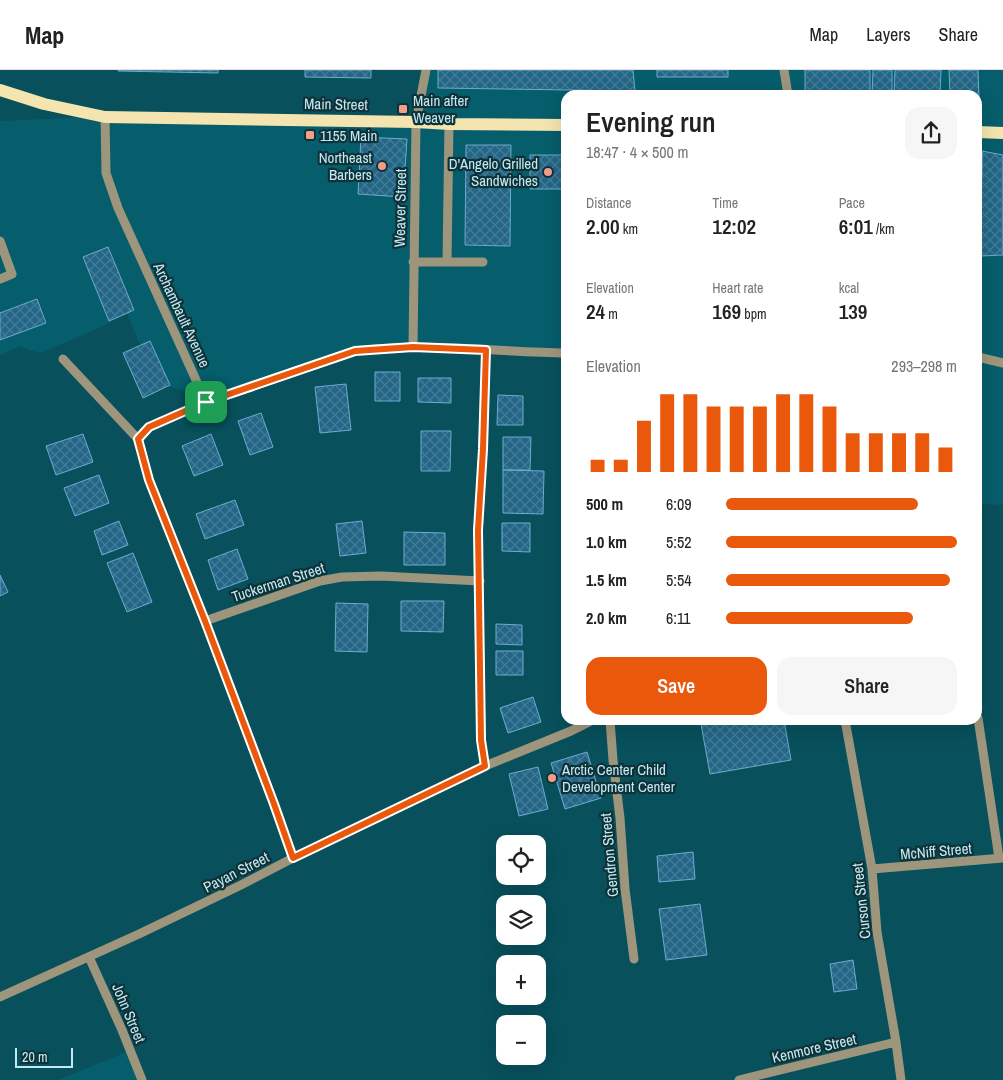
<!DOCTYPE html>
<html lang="en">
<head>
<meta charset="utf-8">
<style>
	body { margin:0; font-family:"Archivo Narrow",sans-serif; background:#f6f6f6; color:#222; height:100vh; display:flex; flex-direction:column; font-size:19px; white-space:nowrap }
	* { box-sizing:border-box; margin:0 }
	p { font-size:16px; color:#767676 }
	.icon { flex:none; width:28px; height:28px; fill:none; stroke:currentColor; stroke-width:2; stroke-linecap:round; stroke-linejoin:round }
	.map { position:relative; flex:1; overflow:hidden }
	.details { position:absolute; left:561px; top:20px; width:421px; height:635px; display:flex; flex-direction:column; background:#fff; border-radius:15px; box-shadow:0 5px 20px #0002 }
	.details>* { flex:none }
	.fabs { position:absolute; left:496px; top:765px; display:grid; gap:10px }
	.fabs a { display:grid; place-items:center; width:50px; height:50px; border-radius:10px; background:#fff; box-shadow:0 5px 20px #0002; font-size:25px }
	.scale { position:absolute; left:15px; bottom:12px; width:58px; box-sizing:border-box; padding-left:5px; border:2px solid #c3e9f2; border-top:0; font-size:14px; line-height:18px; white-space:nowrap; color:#c3e9f2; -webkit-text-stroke:4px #0f3239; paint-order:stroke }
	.pin { position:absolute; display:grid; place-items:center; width:42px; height:42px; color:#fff; margin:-21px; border-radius:10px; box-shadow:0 2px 8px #0006 }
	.round { display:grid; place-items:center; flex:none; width:52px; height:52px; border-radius:15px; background:#f6f6f6 }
	.head { display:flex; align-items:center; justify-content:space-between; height:85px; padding:0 25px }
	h1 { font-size:28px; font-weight:600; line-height:38px }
	.stats { display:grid; grid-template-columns:repeat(3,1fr); gap:8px; height:85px; padding:5px 25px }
	.stats div { display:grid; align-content:center }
	.stats b { font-size:21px; font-weight:600 }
	.stats small { font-size:14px; font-weight:400 }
	.stats p { font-size:14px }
	.chart { height:140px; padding:10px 25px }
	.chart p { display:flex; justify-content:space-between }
	.chart svg { width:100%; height:90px; margin-top:5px; stroke:#ea580c; stroke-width:6 }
	.cta { display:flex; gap:10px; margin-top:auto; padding:10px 25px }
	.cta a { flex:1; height:58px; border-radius:15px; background:#ea580c; color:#fff; font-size:20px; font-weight:600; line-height:58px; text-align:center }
	.cta a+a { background:#f6f6f6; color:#222 }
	ul { padding:0 25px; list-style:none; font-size:16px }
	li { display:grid; grid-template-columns:80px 60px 1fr; align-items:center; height:38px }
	li i { height:12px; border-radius:6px; background:#ea580c }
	header { display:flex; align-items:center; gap:30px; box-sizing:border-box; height:70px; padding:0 25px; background:#fff; border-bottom:1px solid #e0e0e0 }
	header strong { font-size:24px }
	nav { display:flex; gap:28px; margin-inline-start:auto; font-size:18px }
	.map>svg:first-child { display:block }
	.built { fill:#065d6b }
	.building { fill:url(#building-cross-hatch); stroke:#6caccf }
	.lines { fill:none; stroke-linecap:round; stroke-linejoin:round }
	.minor { stroke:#9e967c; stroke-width:9 }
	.major { stroke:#f4e4af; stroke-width:12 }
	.route-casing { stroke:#fff; stroke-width:10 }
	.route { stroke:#ea580c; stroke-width:6 }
	.poi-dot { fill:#f49e8a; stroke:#0f3239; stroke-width:2 }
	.labels { text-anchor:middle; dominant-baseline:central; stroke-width:4.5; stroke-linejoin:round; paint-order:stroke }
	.poi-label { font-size:15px; fill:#c3e9f2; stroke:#0f3239; text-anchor:start }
	.street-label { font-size:15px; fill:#c3e9f2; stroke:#0f3239 }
</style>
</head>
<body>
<header>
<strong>Map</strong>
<nav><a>Map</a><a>Layers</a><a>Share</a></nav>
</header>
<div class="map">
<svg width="1003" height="1010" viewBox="0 0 1003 1010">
	<defs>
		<pattern id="building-cross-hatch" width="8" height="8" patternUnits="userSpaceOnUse" patternTransform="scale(1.25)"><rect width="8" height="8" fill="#246686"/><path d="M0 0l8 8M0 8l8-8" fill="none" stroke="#427c98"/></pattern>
	</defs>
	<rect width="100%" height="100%" fill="#08505c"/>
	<!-- built -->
	<path class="built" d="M 426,0 L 1003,0 L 1003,435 L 978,434 L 978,25 L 566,25 L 566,282 L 359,279 L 208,329 L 194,323 L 157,314 L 127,244 L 97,259 L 41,283 L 29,280 L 21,276 L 0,285 L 0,51 L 68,48 L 79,45 L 422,51 Z
		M 126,982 L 140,1010 L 58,1010 Z"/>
	<!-- building -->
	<path class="building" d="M 118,0 L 218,0 L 218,3 L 118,1 Z
		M 305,0 L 371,0 L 371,8 L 305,7 Z
		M 438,0 L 633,0 L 635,21 L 438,18 Z
		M 657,0 L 728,0 L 728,7 L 657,7 Z
		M 805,0 L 870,0 L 870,25 L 805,25 Z
		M 873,0 L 892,0 L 892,25 L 872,25 Z
		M 895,0 L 941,0 L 940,25 L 894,25 Z
		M 949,0 L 978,0 L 979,28 L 978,25 L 950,25 Z
		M 361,67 L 407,69 L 403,127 L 358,124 Z
		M 466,75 L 511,75 L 510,176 L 465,175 Z
		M 978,81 L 982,81 L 980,236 L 978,236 Z
		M 982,81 L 1003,85 L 1003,185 L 981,186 Z
		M 530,85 L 566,85 L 566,119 L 530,119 Z
		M 108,177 L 134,240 L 109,251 L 83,187 Z
		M 37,229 L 46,253 L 0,270 L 0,243 Z
		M 150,271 L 170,315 L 143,328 L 123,283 Z
		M 375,302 L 400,302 L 400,331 L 375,331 Z
		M 418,308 L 451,308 L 451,333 L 418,332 Z
		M 346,314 L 351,360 L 320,363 L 315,317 Z
		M 498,325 L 523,326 L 523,355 L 497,355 Z
		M 261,343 L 273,377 L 250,385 L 238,351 Z
		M 421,361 L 451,361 L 450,401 L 421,401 Z
		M 83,364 L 93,392 L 56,405 L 46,376 Z
		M 211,364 L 223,395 L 194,406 L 182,376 Z
		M 503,367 L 531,367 L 530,400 L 503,400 Z
		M 503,400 L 544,401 L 543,444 L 503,443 Z
		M 99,405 L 109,433 L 75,446 L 64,418 Z
		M 235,430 L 244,455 L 205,469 L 196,444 Z
		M 119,451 L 128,475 L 102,485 L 94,461 Z
		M 362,451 L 366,483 L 340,486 L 336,454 Z
		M 502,453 L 530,453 L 530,482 L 502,481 Z
		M 404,462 L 445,463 L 445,495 L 404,495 Z
		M 237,479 L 248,509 L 218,520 L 208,490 Z
		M 133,483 L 152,532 L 127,542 L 107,493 Z
		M 0,505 L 8,522 L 0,526 Z
		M 401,531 L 444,531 L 443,562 L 401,561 Z
		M 336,533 L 368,534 L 367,582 L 335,581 Z
		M 496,554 L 522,555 L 522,575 L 496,574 Z
		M 496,581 L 523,581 L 523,605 L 496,605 Z
		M 533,627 L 541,652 L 508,663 L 500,638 Z
		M 722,650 L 784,650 L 791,690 L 710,704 L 701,654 Z
		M 587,682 L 601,728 L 565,739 L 551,693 Z
		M 538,697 L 548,739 L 519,746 L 509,704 Z
		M 693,782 L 695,809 L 659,812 L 657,786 Z
		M 700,834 L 707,885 L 666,890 L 659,839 Z
		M 853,890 L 857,919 L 834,922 L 830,894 Z"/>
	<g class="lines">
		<!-- minor -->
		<path class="minor" d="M 784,0 L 788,25
			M 105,47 L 106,103 L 118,138 L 206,332
			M 0,171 L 12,204 L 0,209
			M 413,192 L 483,192
			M 447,192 L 449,54
			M 413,277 L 416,52 L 426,0
			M 978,287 L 1003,293
			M 63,289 L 138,369
			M 205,551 L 320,511 L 342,507 L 381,506 L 480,511
			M 978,648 L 999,788
			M 610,650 L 613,690 L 620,748 L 625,819 L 634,889
			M 845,650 L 872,799 L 877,862 L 896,972 L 901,1010
			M 485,696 L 481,670 L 478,461 L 483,379 L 486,280
			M 293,788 L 274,734 L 205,551 L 149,410 L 138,369 L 149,357 L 206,332 L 355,281 C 424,272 497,282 566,283
			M 872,799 L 1003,788
			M 89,887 L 122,960 L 142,1010
			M 0,927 L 139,864 L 241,815 L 293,788 L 485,696 L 571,661 L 593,650
			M 739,1010 L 896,972"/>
		<!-- major -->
		<path class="major" d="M 0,20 L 44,34 L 105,47 L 416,52 L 449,54 L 566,55
			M 978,62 L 1003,63"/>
	</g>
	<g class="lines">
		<!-- route casing -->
		<g class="route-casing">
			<path id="route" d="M 413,277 L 486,280 L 483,379 L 478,460 L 481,670 L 485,696 L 293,788 L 274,734 L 205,551 L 149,410 L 138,369 L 149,357 L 206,332 L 355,281 Z"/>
		</g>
		<!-- route -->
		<use href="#route" class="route"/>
	</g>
	<!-- markers -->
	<g class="poi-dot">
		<rect x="398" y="34" width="10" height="10" rx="2.5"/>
		<rect x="305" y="60" width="10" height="10" rx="2.5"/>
		<circle cx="382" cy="96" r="5"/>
		<circle cx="548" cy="102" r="5"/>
		<circle cx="552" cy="708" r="5"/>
	</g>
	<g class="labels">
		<!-- poi labels -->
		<g class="poi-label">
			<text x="413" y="30">Main after<tspan x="413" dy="17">Weaver</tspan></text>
			<text x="320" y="65">1155 Main</text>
			<text x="372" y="87" text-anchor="end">Northeast<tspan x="372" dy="17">Barbers</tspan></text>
			<text x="538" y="93" text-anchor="end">D'Angelo Grilled<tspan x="538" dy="17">Sandwiches</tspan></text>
			<text x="562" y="699">Arctic Center Child<tspan x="562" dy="17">Development Center</tspan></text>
		</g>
		<!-- street labels -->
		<g class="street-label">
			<text transform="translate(336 34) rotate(1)">Main Street</text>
			<text transform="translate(400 138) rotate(-89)">Weaver Street</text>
			<text transform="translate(182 245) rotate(65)">Archambault Avenue</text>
			<text transform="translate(278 512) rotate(-18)">Tuckerman Street</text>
			<text transform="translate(936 781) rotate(-5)">McNiff Street</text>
			<text transform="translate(609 785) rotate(-95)">Gendron Street</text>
			<text transform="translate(236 802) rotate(-27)">Payan Street</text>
			<text transform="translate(861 831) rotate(-96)">Curson Street</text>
			<text transform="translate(129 943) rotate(67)">John Street</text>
			<text transform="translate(814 978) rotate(-13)">Kenmore Street</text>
		</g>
	</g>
</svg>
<div class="fabs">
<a><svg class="icon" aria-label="locate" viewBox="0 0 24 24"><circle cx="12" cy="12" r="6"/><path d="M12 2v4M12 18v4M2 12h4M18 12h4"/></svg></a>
<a><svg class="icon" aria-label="layers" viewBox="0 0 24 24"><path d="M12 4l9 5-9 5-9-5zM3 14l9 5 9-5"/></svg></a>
<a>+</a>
<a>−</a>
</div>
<div class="scale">20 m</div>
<div class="pin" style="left:206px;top:332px;background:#1e9e55"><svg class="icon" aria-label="arrive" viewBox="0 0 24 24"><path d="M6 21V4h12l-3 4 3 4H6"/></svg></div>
<section class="details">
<div class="head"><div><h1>Evening run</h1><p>18:47 · 4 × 500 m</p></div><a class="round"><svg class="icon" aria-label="share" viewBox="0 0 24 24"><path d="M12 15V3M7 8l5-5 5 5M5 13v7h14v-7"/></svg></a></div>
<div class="stats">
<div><p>Distance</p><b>2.00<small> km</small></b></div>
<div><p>Time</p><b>12:02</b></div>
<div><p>Pace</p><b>6:01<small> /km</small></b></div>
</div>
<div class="stats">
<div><p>Elevation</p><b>24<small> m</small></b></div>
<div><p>Heart rate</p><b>169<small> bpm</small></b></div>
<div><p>kcal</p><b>139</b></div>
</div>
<div class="chart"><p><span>Elevation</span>293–298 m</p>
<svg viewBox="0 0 160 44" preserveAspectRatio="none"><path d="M5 44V38M15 44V38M25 44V19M35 44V6M45 44V6M55 44V12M65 44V12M75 44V12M85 44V6M95 44V6M105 44V12M115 44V25M125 44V25M135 44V25M145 44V25M155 44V32"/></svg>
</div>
<ul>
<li><b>500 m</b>6:09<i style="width:83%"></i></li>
<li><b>1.0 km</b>5:52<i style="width:100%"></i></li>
<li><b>1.5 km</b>5:54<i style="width:97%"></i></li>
<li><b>2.0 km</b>6:11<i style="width:81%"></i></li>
</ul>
<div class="cta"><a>Save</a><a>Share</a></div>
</section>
</div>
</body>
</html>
